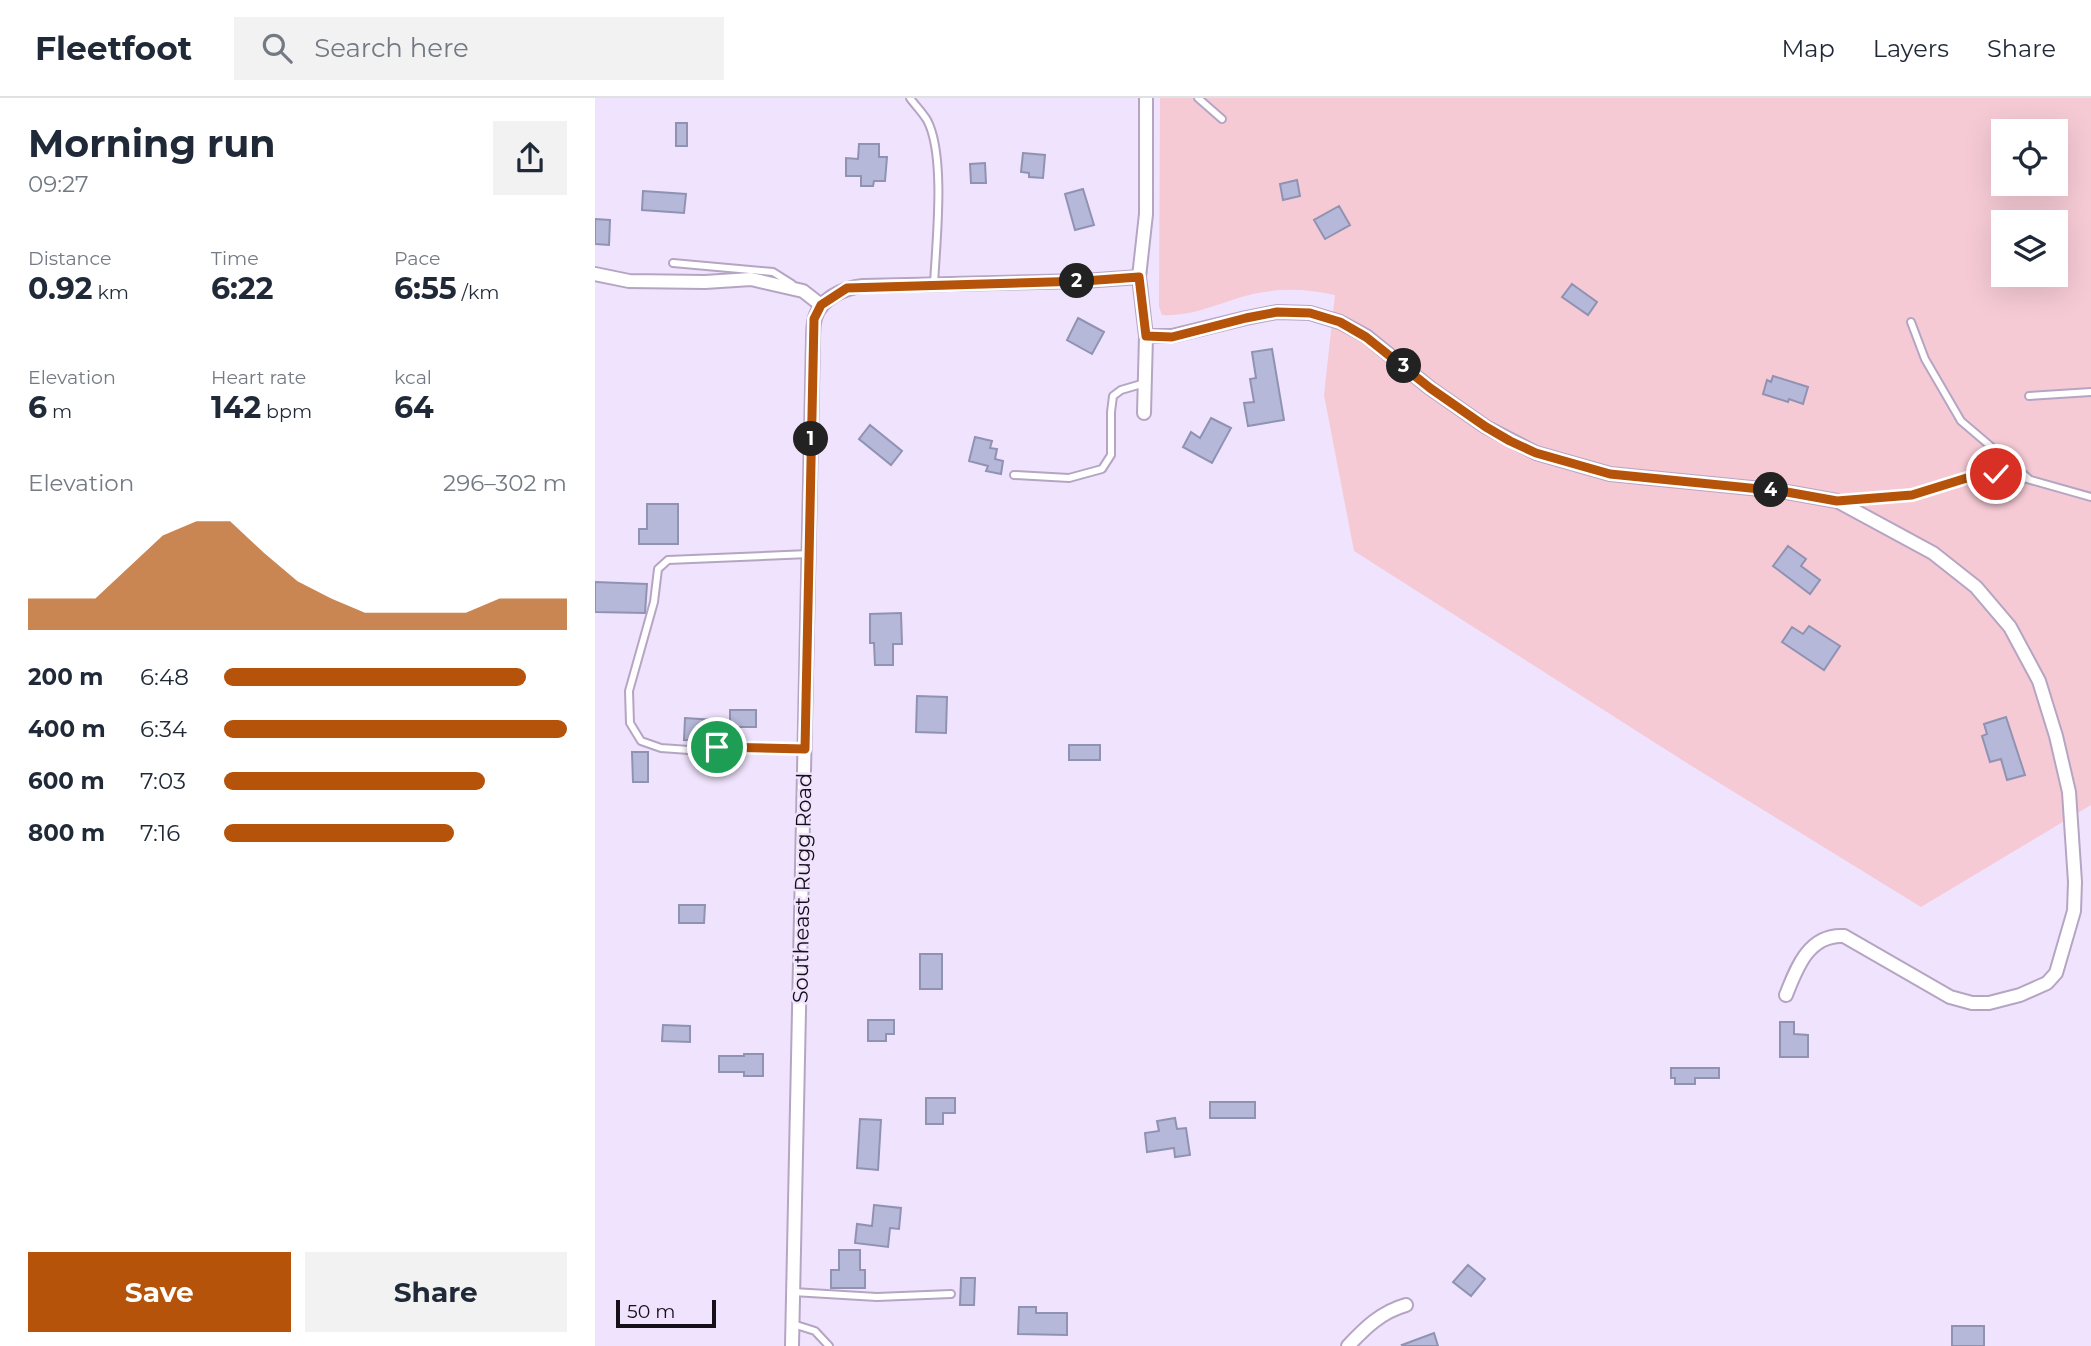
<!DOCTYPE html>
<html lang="en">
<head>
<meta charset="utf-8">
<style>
	body { margin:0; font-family:Montserrat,sans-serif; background:#f2f2f3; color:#1f2937; height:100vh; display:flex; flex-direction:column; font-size:26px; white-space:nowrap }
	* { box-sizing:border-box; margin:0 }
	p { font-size:23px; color:#747a83 }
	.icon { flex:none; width:38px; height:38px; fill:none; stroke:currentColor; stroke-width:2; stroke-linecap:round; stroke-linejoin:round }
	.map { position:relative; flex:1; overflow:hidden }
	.side { display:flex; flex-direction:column; background:#fff; width:595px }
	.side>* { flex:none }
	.fabs { position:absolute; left:1396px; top:21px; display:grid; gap:14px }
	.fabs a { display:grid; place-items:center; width:77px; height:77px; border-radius:0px; background:#fff; box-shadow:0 7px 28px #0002; font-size:35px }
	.scale { position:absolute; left:21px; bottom:18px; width:100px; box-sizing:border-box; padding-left:7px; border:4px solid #150f1a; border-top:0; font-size:19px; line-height:24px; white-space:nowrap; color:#150f1a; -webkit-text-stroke:5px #f0e3fd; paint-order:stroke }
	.pin { position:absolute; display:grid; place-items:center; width:60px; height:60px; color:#fff; margin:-30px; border:4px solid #fff; border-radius:50%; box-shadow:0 2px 7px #0007 }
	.km { position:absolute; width:35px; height:35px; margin:-18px; border-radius:50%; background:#222; color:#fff; font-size:19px; line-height:35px; text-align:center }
	.round { display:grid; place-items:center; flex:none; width:74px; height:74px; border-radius:0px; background:#f2f2f3 }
	.summary { display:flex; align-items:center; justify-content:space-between; height:119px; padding:0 28px }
	h1 { font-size:38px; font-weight:700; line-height:52px }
	.figures { display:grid; grid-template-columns:repeat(3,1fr); gap:10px; height:119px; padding:7px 28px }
	.figures div { display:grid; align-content:center }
	.figures b { font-size:30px; font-weight:700 }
	.figures small { font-size:19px; font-weight:400 }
	.figures p { font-size:19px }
	.chart { height:196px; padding:14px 28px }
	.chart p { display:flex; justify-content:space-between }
	.chart svg { width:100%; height:126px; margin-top:7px; fill:#b45309; opacity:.7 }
	.cta { display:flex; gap:14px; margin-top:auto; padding:14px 28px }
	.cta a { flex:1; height:80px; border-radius:0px; background:#b45309; color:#fff; font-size:28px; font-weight:700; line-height:80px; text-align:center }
	.cta a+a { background:#f2f2f3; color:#1f2937 }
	ul { padding:0 28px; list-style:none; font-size:23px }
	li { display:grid; grid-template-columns:112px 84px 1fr; align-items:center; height:52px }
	li i { height:18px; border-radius:9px; background:#b45309 }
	header { display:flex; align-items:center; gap:42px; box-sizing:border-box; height:98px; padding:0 35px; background:#fff; border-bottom:2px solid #e0e1e3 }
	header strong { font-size:33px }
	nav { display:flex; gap:38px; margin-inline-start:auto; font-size:24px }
	.search { width:490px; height:63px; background:#f2f2f3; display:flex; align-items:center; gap:18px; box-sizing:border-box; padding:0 24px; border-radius:0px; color:#747a83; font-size:26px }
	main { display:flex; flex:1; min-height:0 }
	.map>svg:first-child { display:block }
	.green { fill:#f5cad5; fill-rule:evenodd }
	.building { fill:#b6b8d9; stroke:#9092b2; stroke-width:2 }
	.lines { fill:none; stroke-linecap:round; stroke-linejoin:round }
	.service-casing { stroke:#b5a5c3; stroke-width:10 }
	.minor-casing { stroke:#b5a5c3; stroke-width:16 }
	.service { stroke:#fff; stroke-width:6 }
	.minor { stroke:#fff; stroke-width:12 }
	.route-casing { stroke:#fff; stroke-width:14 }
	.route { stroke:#b45309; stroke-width:9 }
	.labels { text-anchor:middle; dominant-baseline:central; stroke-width:5; stroke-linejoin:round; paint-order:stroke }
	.street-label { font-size:21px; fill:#150f1a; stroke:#f0e3fd }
</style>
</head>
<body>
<header>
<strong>Fleetfoot</strong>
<div class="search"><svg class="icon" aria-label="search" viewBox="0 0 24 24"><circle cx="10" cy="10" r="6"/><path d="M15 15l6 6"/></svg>Search here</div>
<nav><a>Map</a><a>Layers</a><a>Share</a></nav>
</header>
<main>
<section class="side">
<div class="summary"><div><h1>Morning run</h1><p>09:27</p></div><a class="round"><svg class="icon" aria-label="share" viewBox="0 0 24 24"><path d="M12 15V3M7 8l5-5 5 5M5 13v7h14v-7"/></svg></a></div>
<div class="figures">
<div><p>Distance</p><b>0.92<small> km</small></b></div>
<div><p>Time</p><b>6:22</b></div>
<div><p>Pace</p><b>6:55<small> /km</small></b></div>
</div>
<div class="figures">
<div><p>Elevation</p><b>6<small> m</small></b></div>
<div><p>Heart rate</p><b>142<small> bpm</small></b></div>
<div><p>kcal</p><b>64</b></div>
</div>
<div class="chart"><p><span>Elevation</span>296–302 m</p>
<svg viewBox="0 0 160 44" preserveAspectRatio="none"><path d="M0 44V33L10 33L20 33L30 22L40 11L50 6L60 6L70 17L80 27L90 33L100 38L110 38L120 38L130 38L140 33L150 33L160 33V44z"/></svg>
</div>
<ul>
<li><b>200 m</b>6:48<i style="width:88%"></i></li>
<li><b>400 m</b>6:34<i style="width:100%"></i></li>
<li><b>600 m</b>7:03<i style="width:76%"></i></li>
<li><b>800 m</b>7:16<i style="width:67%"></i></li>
</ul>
<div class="cta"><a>Save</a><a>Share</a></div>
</section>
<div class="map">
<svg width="1496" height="1248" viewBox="0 0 1496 1248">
	<rect width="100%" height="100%" fill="#f0e3fd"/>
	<!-- green -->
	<path class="green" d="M 565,0 L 1496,0 L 1496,707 L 1326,809 L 1095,667 L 759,453 L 729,297 L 740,197 C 716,192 693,190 669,194 C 634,199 604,219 567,217 L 564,209 ZM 1409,33 L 1461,33 L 1461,86 L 1409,86 ZM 1409,124 L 1461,124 L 1461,177 L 1409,177 Z"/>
	<!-- building -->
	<path class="building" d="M 81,25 L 92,25 L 92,48 L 81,48 Z
		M 264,46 L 284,46 L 284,59 L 292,59 L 290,83 L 279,83 L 278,88 L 266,88 L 266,78 L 251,78 L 251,60 L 263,61 Z
		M 428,55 L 450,57 L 448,80 L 434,79 L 434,75 L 426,74 Z
		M 390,65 L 391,85 L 376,85 L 375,66 Z
		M 702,82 L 705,98 L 688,102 L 685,86 Z
		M 488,91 L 499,127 L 480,132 L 470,96 Z
		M 48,93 L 91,96 L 89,115 L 47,112 Z
		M 744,108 L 755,127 L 730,141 L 719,122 Z
		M 0,121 L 15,122 L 14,147 L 0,146 Z
		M 977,186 L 1002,204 L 993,217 L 967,199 Z
		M 483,220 L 509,234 L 497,256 L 472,242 Z
		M 677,251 L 689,322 L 653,328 L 649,305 L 659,304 L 655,281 L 661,280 L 657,254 Z
		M 1178,278 L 1213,289 L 1208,306 L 1194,301 L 1193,304 L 1168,296 L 1172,282 L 1176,284 Z
		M 616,320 L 636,330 L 617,365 L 588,349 L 596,334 L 605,340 Z
		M 275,327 L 307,353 L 296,367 L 264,341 Z
		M 380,339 L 397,343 L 395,350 L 402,351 L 400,361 L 408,363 L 406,376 L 391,373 L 393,368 L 374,363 Z
		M 52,406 L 83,406 L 83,446 L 44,446 L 44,431 L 52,431 Z
		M 1193,448 L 1211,461 L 1206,468 L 1225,482 L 1215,496 L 1178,468 Z
		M 0,484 L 52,486 L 50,515 L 0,514 Z
		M 306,515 L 307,546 L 298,546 L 298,567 L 280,567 L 279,545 L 275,545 L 275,516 Z
		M 1214,528 L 1245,548 L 1229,572 L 1187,544 L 1197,529 L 1208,536 Z
		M 322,598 L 352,599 L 351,635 L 321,634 Z
		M 135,612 L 161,612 L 161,629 L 135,629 Z
		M 1411,619 L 1430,677 L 1412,682 L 1406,661 L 1395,664 L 1387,638 L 1392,636 L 1389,626 Z
		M 90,620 L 120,622 L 119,643 L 89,642 Z
		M 474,647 L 505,647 L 505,662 L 474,662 Z
		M 37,654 L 53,654 L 53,684 L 38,684 Z
		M 84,807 L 110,807 L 109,825 L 84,825 Z
		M 325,856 L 347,856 L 347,891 L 325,891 Z
		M 273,922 L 299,922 L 299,936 L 291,936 L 291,943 L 273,943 Z
		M 1185,924 L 1199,924 L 1199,936 L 1213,937 L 1213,959 L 1185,959 Z
		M 68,927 L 95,928 L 95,944 L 67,943 Z
		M 149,956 L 168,956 L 168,978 L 149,978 L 149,974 L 124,974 L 124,958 L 149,958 Z
		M 1076,970 L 1124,970 L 1124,980 L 1100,980 L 1100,986 L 1080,986 L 1080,980 L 1076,980 Z
		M 331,1000 L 360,1000 L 360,1015 L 348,1015 L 348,1026 L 331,1026 Z
		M 615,1004 L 660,1004 L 660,1020 L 615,1020 Z
		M 580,1020 L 582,1031 L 591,1030 L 595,1057 L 580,1059 L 579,1050 L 552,1054 L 550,1035 L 564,1033 L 562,1023 Z
		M 265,1021 L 286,1022 L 283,1072 L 262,1070 Z
		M 279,1107 L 306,1110 L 304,1131 L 295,1130 L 293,1149 L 260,1145 L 262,1126 L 277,1128 Z
		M 244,1152 L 265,1152 L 265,1172 L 270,1172 L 270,1190 L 236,1190 L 236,1172 L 244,1172 Z
		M 873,1167 L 890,1181 L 876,1198 L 858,1184 Z
		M 366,1180 L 380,1180 L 379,1207 L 365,1207 Z
		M 424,1209 L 441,1209 L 441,1215 L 472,1215 L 472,1237 L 423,1236 Z
		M 1357,1228 L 1389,1228 L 1389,1248 L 1357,1248 Z
		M 839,1235 L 843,1248 L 808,1248 L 807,1247 Z"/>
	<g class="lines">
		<!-- service casing -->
		<g class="service-casing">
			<path id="service" d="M 315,0 C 320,7 327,14 332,22 C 351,57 341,145 339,186
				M 603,0 L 627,21
				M 78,165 L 178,174 L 197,186
				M 1316,224 L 1330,261 L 1366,323 L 1433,380
				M 1434,298 L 1496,294
				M 419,377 L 474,380 L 507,371 L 516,357 L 516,314 L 518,298 L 526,292 L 550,285
				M 1247,403 L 1317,397 L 1375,379 L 1401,376 L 1425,379 L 1496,399
				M 209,651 L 128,649 L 94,652 L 66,650 L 46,643 L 35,625 L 34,593 L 59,504 L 63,471 L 73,462 L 214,456
				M 198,1194 L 282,1199 L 356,1196
				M 198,1226 L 220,1233 L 234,1248"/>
		</g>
		<!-- minor casing -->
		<g class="minor-casing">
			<path id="minor" d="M 0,176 L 34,183 L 110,184 L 156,181 L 208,193 L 226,207
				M 551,238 L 577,238 L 651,220 L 682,214 L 715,215 L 745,224 L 771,238 L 835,290 L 891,329 L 941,355 L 1015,376 L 1186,393 L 1242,403 L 1338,455 L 1381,489 L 1415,529 L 1444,583 L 1461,638 L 1474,694 L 1480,784 L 1479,813 L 1461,875 L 1452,885 L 1425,897 L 1394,905 L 1377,905 L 1355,899 L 1249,838 C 1214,836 1202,869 1191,897
				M 549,315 L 551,238 L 544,179 L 551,116 L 551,0
				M 197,1248 L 218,242 C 218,235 218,227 220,220 C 226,200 249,190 268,188 L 489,183 L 544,179
				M 753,1248 C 770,1230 786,1214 811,1207"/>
		</g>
		<!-- service -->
		<use href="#service" class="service"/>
		<!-- minor -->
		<use href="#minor" class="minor"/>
	</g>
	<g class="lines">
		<!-- route casing -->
		<g class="route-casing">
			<path id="route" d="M 122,649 L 210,651 L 219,221 L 226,207 L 252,190 L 489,183 L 544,179 L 551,238 L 577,239 L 651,220 L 682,214 L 715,215 L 745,224 L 771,239 L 835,290 L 891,329 L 915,343 L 941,355 L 1015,376 L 1186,393 L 1242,403 L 1317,397 L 1375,379 L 1401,376"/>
		</g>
		<!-- route -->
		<use href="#route" class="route"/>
	</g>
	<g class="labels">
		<!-- street labels -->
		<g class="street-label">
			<text transform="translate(207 790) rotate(-89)">Southeast Rugg Road</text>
		</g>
	</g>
</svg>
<div class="fabs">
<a><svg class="icon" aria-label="locate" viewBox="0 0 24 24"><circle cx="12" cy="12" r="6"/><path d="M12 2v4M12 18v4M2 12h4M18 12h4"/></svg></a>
<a><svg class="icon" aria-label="layers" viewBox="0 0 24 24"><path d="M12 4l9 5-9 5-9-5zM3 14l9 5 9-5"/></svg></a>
</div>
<div class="scale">50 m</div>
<div class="pin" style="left:122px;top:649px;background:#1e9e55"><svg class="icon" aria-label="arrive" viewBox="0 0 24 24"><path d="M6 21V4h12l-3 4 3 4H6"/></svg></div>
<div class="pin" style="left:1401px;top:376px;background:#d93025"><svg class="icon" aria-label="check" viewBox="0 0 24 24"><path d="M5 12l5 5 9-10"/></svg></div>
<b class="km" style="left:216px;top:341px">1</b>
<b class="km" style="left:482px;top:183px">2</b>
<b class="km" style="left:809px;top:268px">3</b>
<b class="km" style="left:1176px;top:392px">4</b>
</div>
</main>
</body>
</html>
